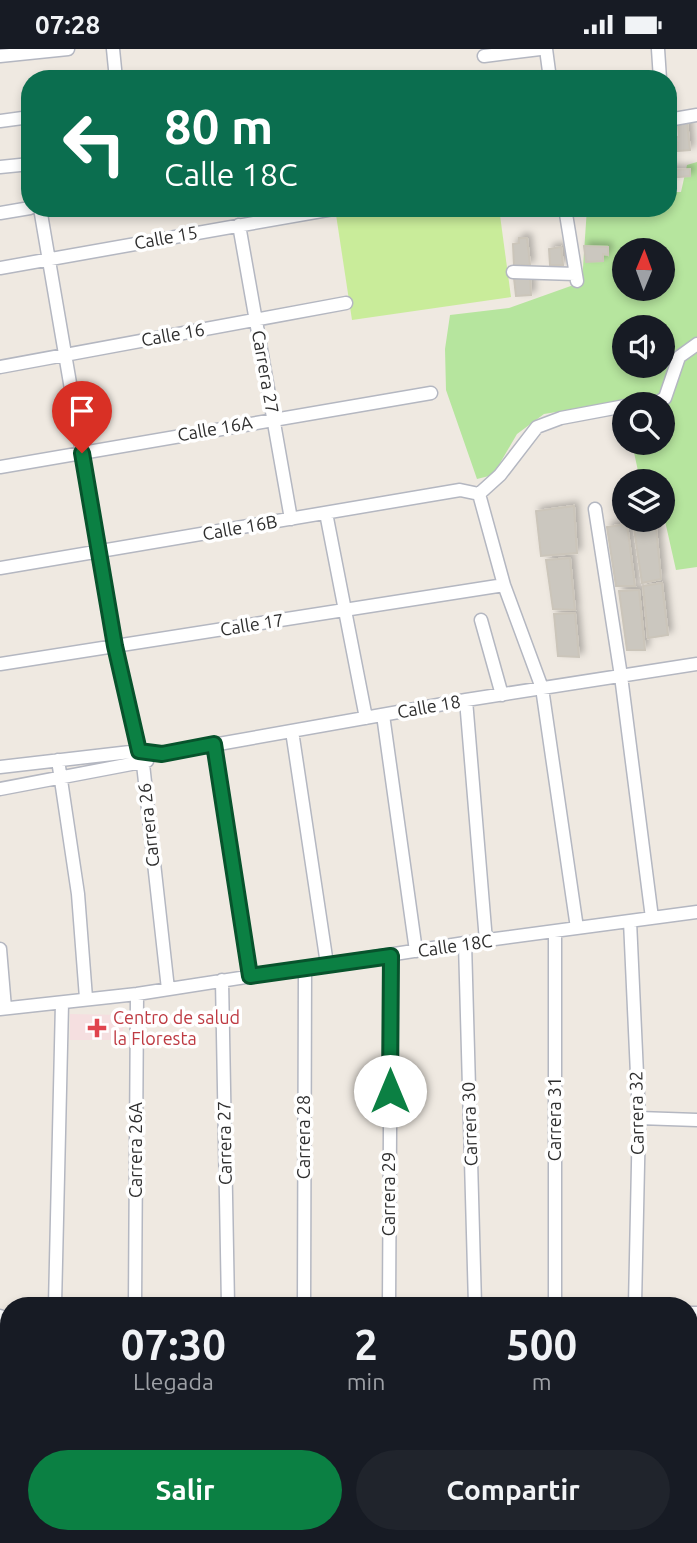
<!DOCTYPE html>
<html lang="es">
<head>
<meta charset="utf-8">
<style>
	body { margin:0; font-family:Ubuntu,sans-serif; background:#20242c; color:#f1f3f6; height:100vh; display:flex; flex-direction:column; font-size:26px; white-space:nowrap }
	* { box-sizing:border-box; margin:0 }
	p { font-size:23px; color:#9ea1a6 }
	.icon { flex:none; width:38px; height:38px; fill:none; stroke:currentColor; stroke-width:2; stroke-linecap:round; stroke-linejoin:round }
	.map { position:relative; flex:1; overflow:hidden }
	.details { position:absolute; left:0px; top:1248px; width:698px; height:247px; display:flex; flex-direction:column; background:#171b24; border-radius:28px 28px 0 0; box-shadow:0 4px 10px #0003 }
	.details>* { flex:none }
	.guide { position:absolute; left:21px; top:21px; width:656px; height:147px; border-radius:28px; box-shadow:0 4px 10px #0003; background:#0b6e4f; color:#fff; overflow:hidden }
	.needle { width:46px; rotate:1deg }
	.tools { position:absolute; left:612px; top:189px; display:grid; gap:14px }
	.tools a { display:grid; place-items:center; width:63px; height:63px; border-radius:50%; background:#171b24; box-shadow:0 4px 10px #0003; font-size:35px }
	.pin { position:absolute; display:grid; place-items:center; width:60px; height:60px; color:#fff; margin:-72px -30px; border-radius:50% 50% 50% 0; rotate:-45deg; box-shadow:0 0 7px #0007 }
	.pin .icon { rotate:45deg }
	.me { position:absolute; width:77px; margin:-38px; rotate:0deg; stroke-linejoin:round; filter:drop-shadow(0 0 5px #0008) }
	.turn { display:flex; align-items:center; gap:24px; height:147px; padding:0 28px; font-size:32px }
	.turn .icon { width:91px; height:91px; stroke-width:2.5 }
	.turn b { display:block; font-size:49px; line-height:60px }
	.eta { display:flex; justify-content:space-evenly; align-items:center; height:119px; text-align:center }
	.eta b { font-size:42px; font-weight:700; line-height:49px }
	.action { display:flex; gap:14px; margin-top:auto; padding:14px 28px }
	.action a { flex:1; height:80px; border-radius:42px; background:#0b8043; color:#fff; font-size:28px; font-weight:700; line-height:80px; text-align:center }
	.action a+a { background:#20242c; color:#f1f3f6 }
	.status { display:flex; justify-content:space-between; align-items:center; height:49px; padding:0 35px; background:#171b24; direction:ltr }
	.status svg { height:19px; fill:currentColor }
	.map>svg:first-child { display:block }
</style>
</head>
<body>
<div class="status"><b>07:28</b><svg viewBox="0 0 49 12"><path d="M0 12V9h3v3zM5 12V6h3v6zM10 12V3h3v9zM15 12V0h3v12zM26 1h20v11H26zM47 4h2v5h-2z"/></svg></div>
<div class="map">
<svg width="697" height="1494" viewBox="0 0 697 1494">
	<defs>
		<filter id="shadow"><feDropShadow dx="4" dy="-4" stdDeviation="3.5" flood-color="#0004"/></filter>
	</defs>
	<rect width="100%" height="100%" fill="#efe9e1"/>
	<path fill="#e3e1e8" d="M624 1486 690 1484 697 1486V1494H623Z"/>
	<path fill="#f5dfe0" d="M70 965 123 966V991H70Z"/>
	<path fill="#b6e59e" fill-rule="evenodd" d="M697 113V518L676 521 663 463V432H644L638 422 632 394H663V355H625L624 352 544 365 517 385 493 426 477 430 446 341 445 300 450 266 509 259 582 233 587 159H668L669 143H681L687 116ZM625 201H663V240H625ZM625 278H663V317H625Z"/>
	<path fill="#c9ec9a" d="M335 159H499L511 248 352 271Z"/>
	<path fill="#cbc7bf" stroke="#cbc5ba" stroke-width="2" filter="url(#shadow)" d="M687 73 690 101 678 102V94L675 93 676 88H679L678 74Z
		M690 120V127L668 129V121Z
		M519 189H527L530 216 514 217 513 195 519 194Z
		M584 197 608 198V206L603 205V212L586 213Z
		M561 198 563 216H550L549 200Z
		M530 227 531 246 516 247 514 229Z
		M574 457 577 504 541 507 536 462Z
		M627 475 635 537H616L607 478Z
		M656 478 661 530 642 534 634 480Z
		M570 509 575 561 553 560 546 511Z
		M662 534 668 586 648 589 643 537Z
		M639 541 645 601H627L619 542Z
		M575 564 579 608 558 607 554 565Z"/>
	<g fill="none" stroke-linecap="round" stroke-linejoin="round">
		<g stroke="#b4b7c1" stroke-width="15">
			<path id="minor" d="M113 0 116 30
				M546 0 550 30
				M658 0 660 30
				M0 7 68 0
				M484 7 540 0
				M668 71 697 66
				M0 72 30 68
				M0 118 30 115
				M40 159 115 597 143 715 168 940
				M565 159 577 232
				M0 164 30 159
				M239 176 291 470
				M0 219 333 160
				M513 223 575 225
				M0 318 346 254
				M637 355H655L665 349 679 308 697 295
				M0 418 431 344
				M479 445 504 536 542 639 577 879
				M479 445 500 426 537 378 561 369 625 357
				M595 460 621 627 652 869
				M326 464 366 669
				M0 519 460 441 479 445
				M481 571 502 646
				M0 615 504 536
				M466 651 486 892
				M383 666 416 902
				M292 682 327 915
				M214 696 250 927
				M58 711 78 845 86 949
				M0 718 139 702 162 705 466 651 697 615
				M0 740 147 712
				M630 872 639 1069 635 1256
				M555 883V1256
				M465 894 475 1256
				M0 900 5 959
				M222 931 228 1256
				M0 960 137 945 465 894 697 863
				M639 1069 697 1071
				M55 1256 62 954
				M135 1256 137 945
				M304 1256 305 919
				M389 1256 391 907
				M690 1264H697
				M0 1267 9 1271
				M0 1368 9 1395
				M690 1481V1458
				M159 1486 160 1494
				M280 1486V1494
				M481 1486V1494
				M572 1494V1486
				M668 1494 669 1486"/>
		</g>
		<g stroke="#c9c9c9" stroke-width="18">
			<path id="major" d="M0 1365 9 1359
				M690 1458 697 1459"/>
		</g>
		<use href="#minor" stroke="#fff" stroke-width="12"/>
		<use href="#major" stroke="#f2d163" stroke-width="16"/>
	</g>
	<g fill="none" stroke-linecap="round" stroke-linejoin="round">
		<g stroke="#07532c" stroke-width="18">
			<path id="route" d="M82 404 115 597 139 702 162 705 214 695 250 927 391 907 390 1042"/>
		</g>
		<use href="#route" stroke="#0b8043" stroke-width="12"/>
	</g>
	<path fill="#e0444e" stroke="#fff" stroke-width="2.5" d="M93.5 968.5h7v7h7v7h-7v7h-7v-7h-7v-7h7z"/>
	<g text-anchor="middle" stroke-width="7" stroke-linejoin="round" paint-order="stroke">
		<g font-size="18" fill="#2e2e2e" stroke="#fff">
			<text transform="translate(166 189) rotate(-10)" y="6">Calle 15</text>
			<text transform="translate(173 286) rotate(-10)" y="6">Calle 16</text>
			<text transform="translate(265 323) rotate(80)" y="6">Carrera 27</text>
			<text transform="translate(215 380) rotate(-10)" y="6">Calle 16A</text>
			<text transform="translate(240 479) rotate(-10)" y="6">Calle 16B</text>
			<text transform="translate(252 576) rotate(-9)" y="6">Calle 17</text>
			<text transform="translate(429 658) rotate(-10)" y="6">Calle 18</text>
			<text transform="translate(149 776) rotate(-96)" y="6">Carrera 26</text>
			<text transform="translate(455 897) rotate(-8)" y="6">Calle 18C</text>
			<text transform="translate(637 1064) rotate(-91)" y="6">Carrera 32</text>
			<text transform="translate(555 1070) rotate(-90)" y="6">Carrera 31</text>
			<text transform="translate(470 1075) rotate(-92)" y="6">Carrera 30</text>
			<text transform="translate(304 1088) rotate(-90)" y="6">Carrera 28</text>
			<text transform="translate(225 1094) rotate(-91)" y="6">Carrera 27</text>
			<text transform="translate(136 1101) rotate(-90)" y="6">Carrera 26A</text>
			<text transform="translate(389 1145) rotate(-90)" y="6">Carrera 29</text>
		</g>
		<g font-size="18" fill="#be3a42" stroke="#fff" text-anchor="start">
			<text x="113" y="975">Centro de salud<tspan x="113" dy="21">la Floresta</tspan></text>
		</g>
	</g>
</svg>
<div class="tools">
<a><svg class="needle" viewBox="-14 -14 28 28"><path d="M0-13l5 13h-10z" fill="#e53935"/><path d="M0 13l5-13h-10z" fill="#9ea1a6"/></svg></a>
<a><svg class="icon" aria-label="sound" viewBox="0 0 24 24"><path d="M4 9h4l5-4v14l-5-4H4zM17 9q2 3 0 6"/></svg></a>
<a><svg class="icon" aria-label="search" viewBox="0 0 24 24"><circle cx="10" cy="10" r="6"/><path d="M15 15l6 6"/></svg></a>
<a><svg class="icon" aria-label="layers" viewBox="0 0 24 24"><path d="M12 4l9 5-9 5-9-5zM3 14l9 5 9-5"/></svg></a>
</div>
<div class="pin" style="left:82px;top:404px;background:#d93025"><svg class="icon" aria-label="arrive" viewBox="0 0 24 24"><path d="M6 21V4h12l-3 4 3 4H6"/></svg></div>
<svg class="me" style="left:390px;top:1042px" viewBox="-20 -20 40 40"><circle r="19" fill="#fff"/><path d="M0-13L10 11 0 6-10 11z" fill="#0b8043"/></svg>
<div class="guide">
<div class="turn"><svg class="icon" aria-label="left" viewBox="0 0 24 24"><path d="M17 20v-9H6M10 6l-5 5 5 5"/></svg><div><b>80 m</b>Calle 18C</div></div>
</div>
<section class="details">
<div class="eta">
<div><b>07:30</b><p>Llegada</p></div>
<div><b>2</b><p>min</p></div>
<div><b>500</b><p>m</p></div>
</div>
<div class="action"><a>Salir</a><a>Compartir</a></div>
</section>
</div>
</body>
</html>
